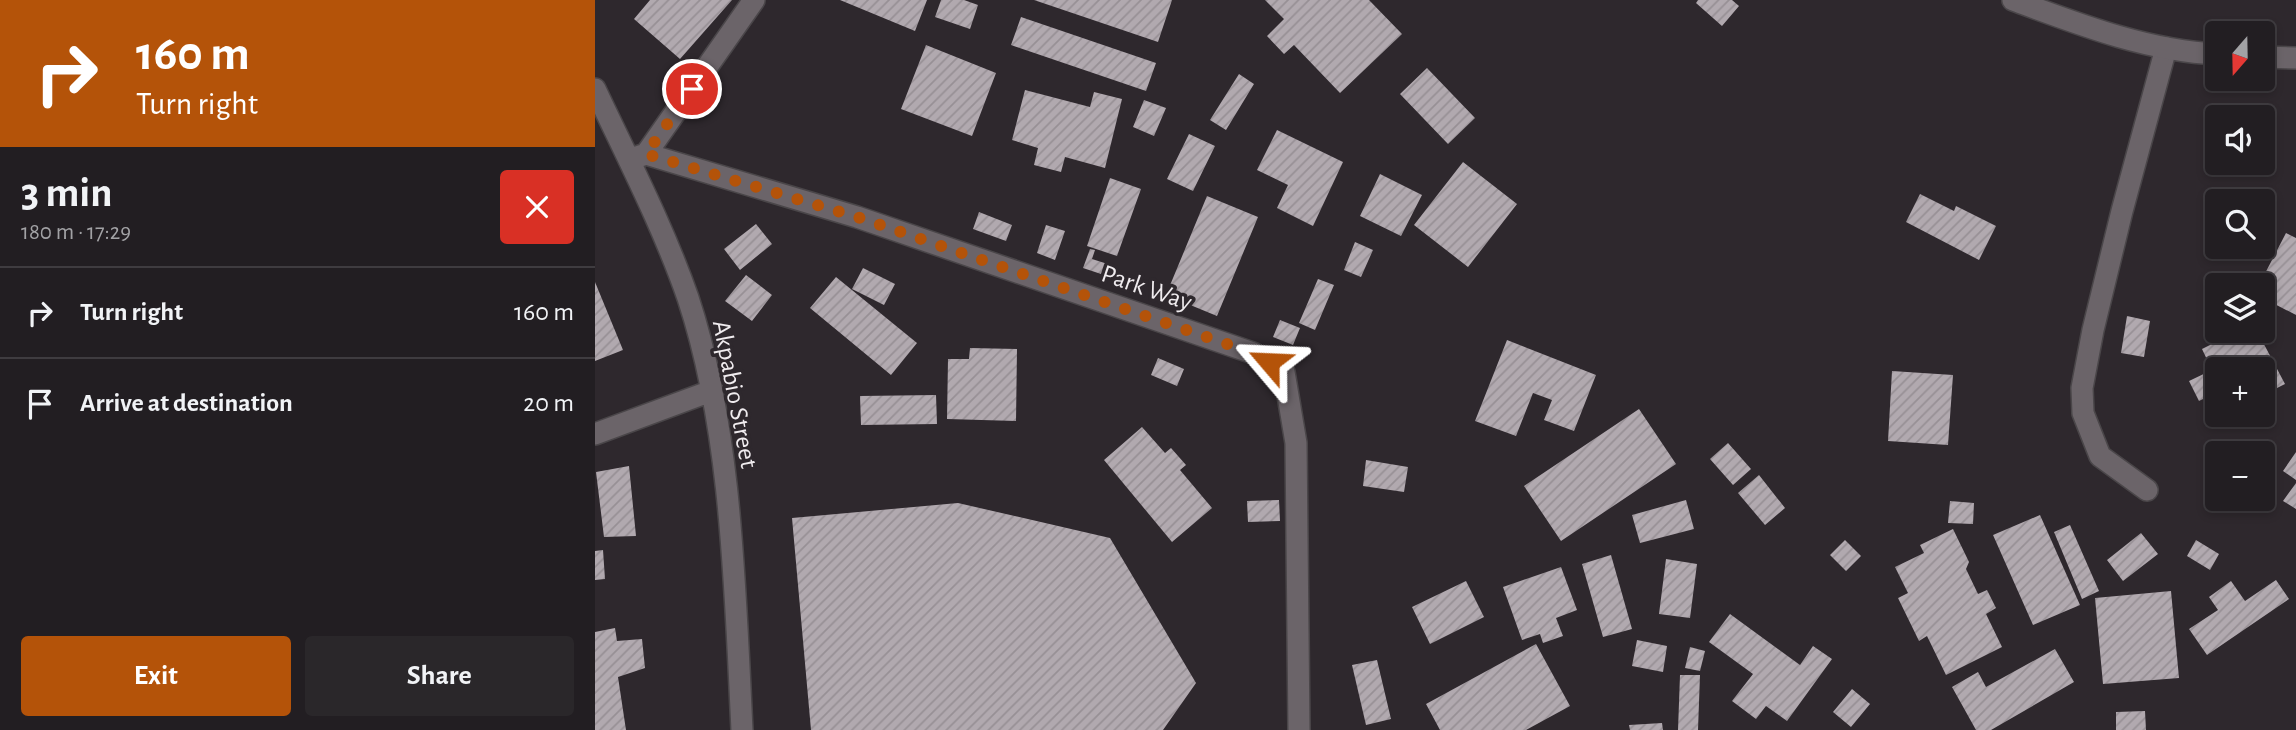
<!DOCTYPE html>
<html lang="en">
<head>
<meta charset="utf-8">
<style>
	body { margin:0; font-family:"Alegreya Sans",sans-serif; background:#2a272a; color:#f1f3f6; height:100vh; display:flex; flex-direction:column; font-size:26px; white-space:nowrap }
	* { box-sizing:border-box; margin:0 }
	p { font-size:23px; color:#a2a2a5 }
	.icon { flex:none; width:38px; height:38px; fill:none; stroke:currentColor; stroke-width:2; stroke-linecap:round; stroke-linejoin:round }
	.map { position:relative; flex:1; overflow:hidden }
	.details { display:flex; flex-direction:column; background:#221e22; width:595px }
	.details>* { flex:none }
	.guide { background:#b45309; color:#fff; overflow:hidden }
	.needle { width:46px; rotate:200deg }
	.tools { position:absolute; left:1610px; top:21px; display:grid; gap:14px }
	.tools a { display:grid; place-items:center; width:70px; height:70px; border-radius:7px; background:#221e22; box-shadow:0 4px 10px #0003,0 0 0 2px #3f3c40; font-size:35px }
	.pin { position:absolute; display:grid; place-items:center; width:60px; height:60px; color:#fff; margin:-30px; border:4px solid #fff; border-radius:50%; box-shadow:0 2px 7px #0007 }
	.me { position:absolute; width:77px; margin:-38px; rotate:296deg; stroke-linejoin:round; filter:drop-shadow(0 0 5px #0008) }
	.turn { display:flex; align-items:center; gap:24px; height:147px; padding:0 21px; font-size:32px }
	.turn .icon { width:91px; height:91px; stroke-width:2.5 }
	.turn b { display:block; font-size:49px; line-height:60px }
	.round { display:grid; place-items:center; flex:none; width:74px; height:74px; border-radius:7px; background:#2a272a }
	.head { display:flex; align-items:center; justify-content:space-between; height:119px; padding:0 21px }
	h1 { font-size:42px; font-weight:700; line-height:52px }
	.button { display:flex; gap:14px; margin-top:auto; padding:14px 21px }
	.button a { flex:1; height:80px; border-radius:7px; background:#b45309; color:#fff; font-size:28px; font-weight:700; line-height:80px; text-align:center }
	.button a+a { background:#2a272a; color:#f1f3f6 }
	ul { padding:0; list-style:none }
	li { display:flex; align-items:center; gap:21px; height:91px; padding:0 21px; border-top:2px solid #3f3c40 }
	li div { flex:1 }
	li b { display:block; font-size:26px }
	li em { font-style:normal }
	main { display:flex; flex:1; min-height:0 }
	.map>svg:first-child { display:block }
</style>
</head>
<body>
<main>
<section class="details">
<div class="guide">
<div class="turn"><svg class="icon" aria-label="right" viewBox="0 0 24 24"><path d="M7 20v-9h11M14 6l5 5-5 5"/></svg><div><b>160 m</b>Turn right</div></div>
</div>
<div class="head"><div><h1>3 min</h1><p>180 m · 17:29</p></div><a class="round" style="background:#d93025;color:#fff"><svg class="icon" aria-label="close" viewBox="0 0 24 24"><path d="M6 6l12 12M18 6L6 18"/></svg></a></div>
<ul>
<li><svg class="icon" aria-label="right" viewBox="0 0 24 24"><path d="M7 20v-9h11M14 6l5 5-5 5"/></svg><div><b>Turn right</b></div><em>160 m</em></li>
<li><svg class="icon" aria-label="arrive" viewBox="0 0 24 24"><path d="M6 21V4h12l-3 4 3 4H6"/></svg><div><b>Arrive at destination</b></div><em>20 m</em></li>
</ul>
<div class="button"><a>Exit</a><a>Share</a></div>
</section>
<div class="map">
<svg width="1701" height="730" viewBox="0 0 1701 730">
	<defs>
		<pattern id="building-hatch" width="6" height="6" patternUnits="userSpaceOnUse" patternTransform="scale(1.75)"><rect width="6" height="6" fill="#b1a9af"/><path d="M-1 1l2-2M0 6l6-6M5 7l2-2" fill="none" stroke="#979095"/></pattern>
	</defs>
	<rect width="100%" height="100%" fill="#2e282d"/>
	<path fill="url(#building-hatch)" d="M55 0H137L85 59 39 19Z
		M245 0H332L320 31Z
		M346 0H369L383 5 375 29 340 17Z
		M439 0H577L563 42Z
		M670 0H774L807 34 745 93 699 45 689 54 672 36 689 19Z
		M1103 0H1137L1144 6 1127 26 1101 3Z
		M426 17 561 63 551 91 416 45Z
		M331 45 401 73 377 136 306 109Z
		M832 68 880 118 853 144 805 94Z
		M644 74 659 84 631 130 615 120Z
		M430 90 495 107 499 92 527 99 510 168 470 157 466 172 439 165 443 148 417 140Z
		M549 100 571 108 559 136 538 127Z
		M682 130 748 162 718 226 682 208 693 185 662 170Z
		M594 134 620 146 598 191 572 179Z
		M868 162 922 204 873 267 819 225Z
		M785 174 827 195 806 236 765 216Z
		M515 178 546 189 522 256 492 246Z
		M1325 194 1359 211 1361 206 1401 226 1384 260 1311 222Z
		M612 196 663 217 622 316 571 295Z
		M384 212 417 225 411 241 378 229Z
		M161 224 177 244 145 270 129 249Z
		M451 225 470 231 460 260 442 253Z
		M1691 233 1701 238V315L1668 298V285H1664Z
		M760 242 778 250 766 277 749 270Z
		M495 249 500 250 497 259 519 266 515 277 488 268Z
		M268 268 300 284 289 305 257 289Z
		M151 275 177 295 157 321 130 301Z
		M241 277 322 343 296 375 215 308Z
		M723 279 739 285 720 330 704 323Z
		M0 282 28 350 0 361Z
		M1532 316 1555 321 1549 357 1526 353Z
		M685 320 705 328 698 345 678 337Z
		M1643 331H1662L1690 384 1668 395V369H1622V392L1604 401 1594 381 1617 370 1607 349Z
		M912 340 1001 375 979 431 949 420 957 400 938 393 921 436 880 421Z
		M375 348 422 349 421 421 352 419 353 359H374Z
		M563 358 589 369 582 386 556 375Z
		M1297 371 1358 375 1353 445 1293 441Z
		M341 395 342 424 266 425 265 396Z
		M1044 409 1081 464 966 541 929 486Z
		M547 427 570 453 576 448 591 465 585 470 617 508 577 542 509 460Z
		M1133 443 1156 469 1138 485 1115 459Z
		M1701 452V480L1688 471Z
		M771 460 813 467 809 492 768 486Z
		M34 466 41 536 9 537 1 472Z
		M1164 475 1190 508 1170 525 1143 493Z
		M1701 483V509L1688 501Z
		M684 500 685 521 653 522 652 501Z
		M1091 500 1099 529 1045 543 1037 515Z
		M1355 501 1379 503 1378 524 1353 523Z
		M363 503 515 538 601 683 568 730H216L197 518Z
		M1445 515 1485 605 1438 625 1398 535Z
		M1475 525 1504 591 1487 599 1459 532Z
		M1358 529 1374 562 1371 569 1383 594 1392 590 1401 608 1391 614 1407 647 1351 675 1332 636 1324 641 1303 598 1313 593 1300 567 1329 553 1325 545Z
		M1546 533 1563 554 1528 581 1512 560Z
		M1250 540 1266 556 1251 571 1235 555Z
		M1601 540 1624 554 1615 570 1592 556Z
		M8 550 10 579 0 580V551Z
		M1016 555 1037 629 1008 637 987 564Z
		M1071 559 1102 564 1095 618 1064 614Z
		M966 567 982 610 961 618 968 636 948 643 945 634 927 640 908 587Z
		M1681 580 1694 599 1612 655 1594 629 1623 610 1614 597 1636 581 1650 601Z
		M871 581 889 617 835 644 817 607Z
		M1576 591 1584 678 1508 684 1500 598Z
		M1135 614 1205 665 1218 646 1237 659 1192 721 1171 706 1161 719 1137 701 1158 674 1114 642Z
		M20 628 22 641 47 639 50 668 23 677 31 730H0V632Z
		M1042 640 1072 646 1068 672 1037 666Z
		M941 644 975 706 931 730H845L831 704Z
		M1095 647 1110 651 1105 671 1090 668Z
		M1460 649 1479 682 1396 730H1381L1357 687 1383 672 1391 687Z
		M782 660 796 719 771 725 757 665Z
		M1085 675H1105L1103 730H1083Z
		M1257 689 1275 704 1256 727 1238 712Z
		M1550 711 1551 730H1521V712Z
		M1067 723 1068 730H1035L1034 725Z"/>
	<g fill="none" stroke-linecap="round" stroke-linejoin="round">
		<g stroke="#4a4649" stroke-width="24">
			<path id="street" d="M0 89C32 157 68 226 93 298 137 431 140 590 147 730
				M51 154 262 217 658 353 689 372 701 443 704 730
				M39 158 51 154 159 0
				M0 434 116 391
				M1552 490 1505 456 1488 413 1487 388 1498 330 1527 211 1571 48"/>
		</g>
		<g stroke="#4a4649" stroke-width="24">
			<path id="secondary" d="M1418 0C1483 24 1552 51 1622 54
				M1668 57 1701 58"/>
		</g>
		<use href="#street" stroke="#6b6469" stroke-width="21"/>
		<use href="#secondary" stroke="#6b6469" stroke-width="21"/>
	</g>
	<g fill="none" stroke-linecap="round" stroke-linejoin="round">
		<path stroke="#b45309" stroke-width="12" stroke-dasharray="0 21.6" d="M97 89 51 154 262 217 658 353 674 362"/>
	</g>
	<g text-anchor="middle" stroke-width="7" stroke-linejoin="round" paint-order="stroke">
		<g font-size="26" fill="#f0ecef" stroke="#2e282d">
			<text transform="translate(552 287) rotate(19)" y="9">Park Way</text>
			<text transform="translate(141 394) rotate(79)" y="9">Akpabio Street</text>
		</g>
	</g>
</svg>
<div class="tools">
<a><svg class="needle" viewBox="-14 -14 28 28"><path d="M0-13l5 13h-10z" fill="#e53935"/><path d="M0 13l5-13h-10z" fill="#a2a2a5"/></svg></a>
<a><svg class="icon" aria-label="sound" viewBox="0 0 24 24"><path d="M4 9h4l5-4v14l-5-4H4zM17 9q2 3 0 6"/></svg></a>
<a><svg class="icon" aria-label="search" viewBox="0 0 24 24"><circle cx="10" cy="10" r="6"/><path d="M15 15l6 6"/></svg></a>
<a><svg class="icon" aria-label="layers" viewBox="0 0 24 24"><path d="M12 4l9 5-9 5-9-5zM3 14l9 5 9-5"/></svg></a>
<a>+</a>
<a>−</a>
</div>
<div class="pin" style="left:97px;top:89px;background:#d93025"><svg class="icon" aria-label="arrive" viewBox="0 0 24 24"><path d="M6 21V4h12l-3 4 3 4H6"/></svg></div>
<svg class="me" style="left:674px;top:362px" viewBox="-20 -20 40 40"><path d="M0-17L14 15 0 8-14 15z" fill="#b45309" stroke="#fff" stroke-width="4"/></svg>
</div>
</main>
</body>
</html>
